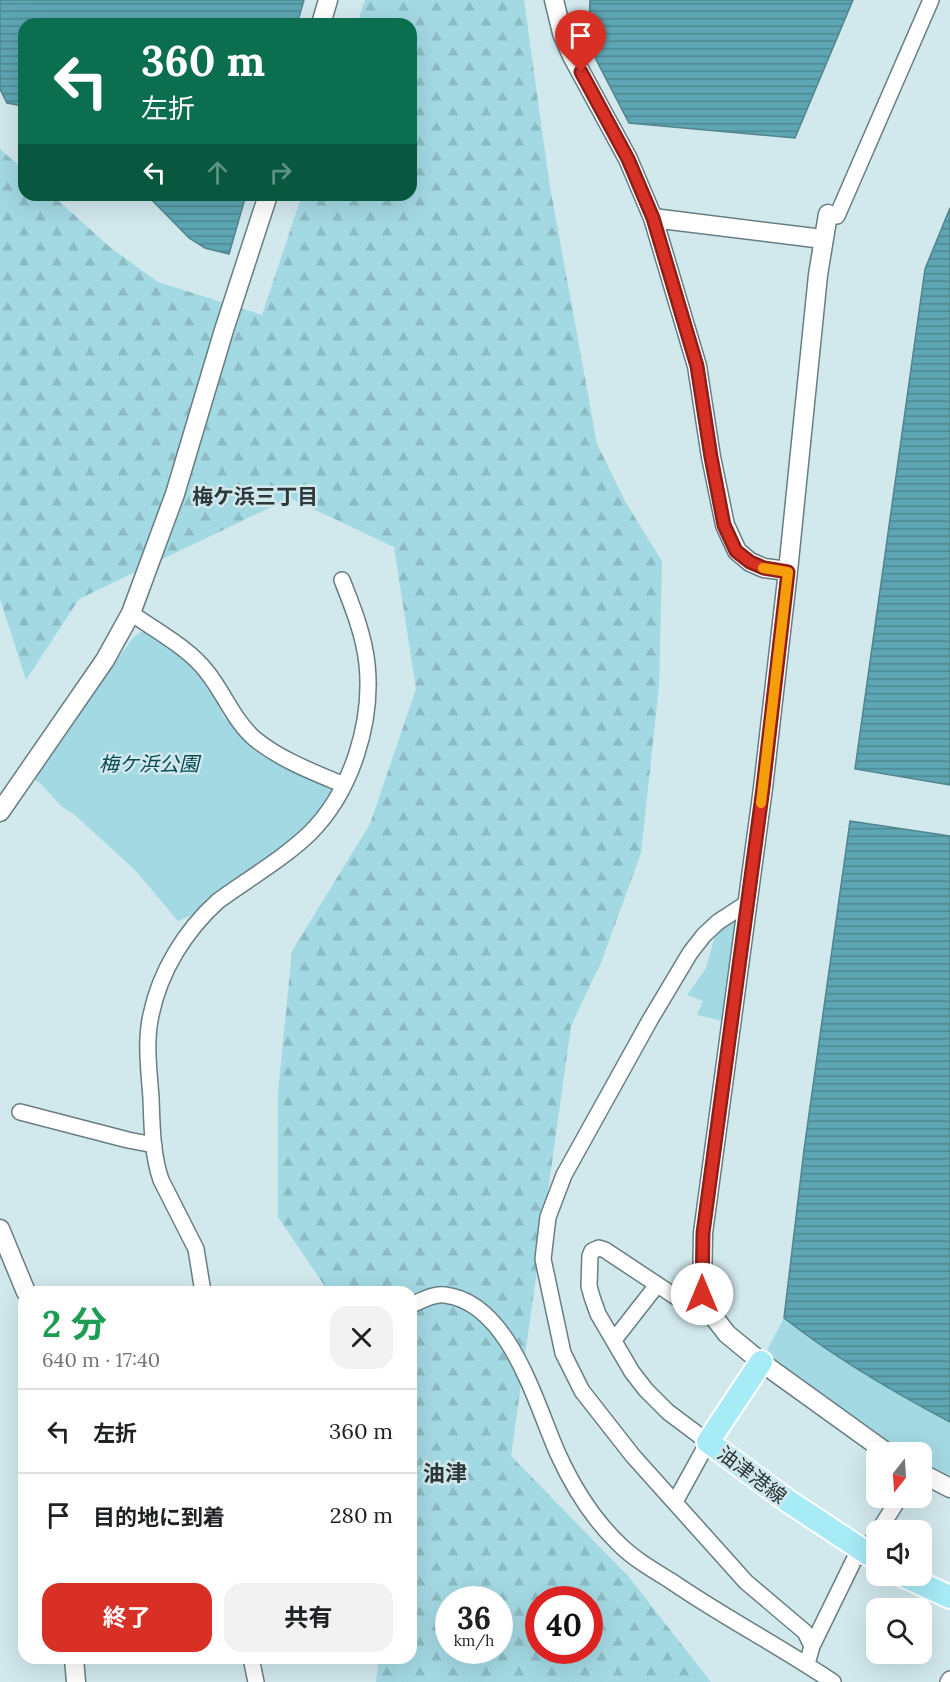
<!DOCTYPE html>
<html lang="ja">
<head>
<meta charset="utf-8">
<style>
	body { margin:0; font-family:Lora,"Noto Sans JP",serif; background:#f2f2f2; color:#202124; height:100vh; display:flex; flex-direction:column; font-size:22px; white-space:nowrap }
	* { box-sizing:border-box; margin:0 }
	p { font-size:20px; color:#757577 }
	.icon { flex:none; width:33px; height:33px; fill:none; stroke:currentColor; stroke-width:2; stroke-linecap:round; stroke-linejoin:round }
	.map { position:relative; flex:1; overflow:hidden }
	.details { position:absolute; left:18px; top:1286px; width:399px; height:378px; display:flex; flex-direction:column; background:#fff; border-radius:18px; box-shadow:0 6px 24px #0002 }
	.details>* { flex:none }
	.top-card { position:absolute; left:18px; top:18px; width:399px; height:183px; border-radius:18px; box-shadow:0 6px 24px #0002; background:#0b6e4f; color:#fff; overflow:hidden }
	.needle { width:39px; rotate:197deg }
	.fabs { position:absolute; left:866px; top:1442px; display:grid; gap:12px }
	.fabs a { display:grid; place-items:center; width:66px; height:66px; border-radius:12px; background:#fff; box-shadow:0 6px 24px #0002; font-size:30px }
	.speed { position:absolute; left:435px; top:1586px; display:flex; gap:12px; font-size:30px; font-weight:700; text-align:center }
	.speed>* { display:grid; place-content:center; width:78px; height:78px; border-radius:50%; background:#fff; box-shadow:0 6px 24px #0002; line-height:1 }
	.speed small { font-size:15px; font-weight:400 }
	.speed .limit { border:9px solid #d22; background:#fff; color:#111 }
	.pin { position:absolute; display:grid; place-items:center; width:51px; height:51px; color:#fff; margin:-62px -26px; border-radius:50% 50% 50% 0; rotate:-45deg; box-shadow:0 0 6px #0007 }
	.pin .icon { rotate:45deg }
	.me { position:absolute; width:66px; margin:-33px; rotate:0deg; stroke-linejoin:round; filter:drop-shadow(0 0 4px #0008) }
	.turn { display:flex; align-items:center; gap:21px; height:126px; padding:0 24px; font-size:27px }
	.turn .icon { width:78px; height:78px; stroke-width:2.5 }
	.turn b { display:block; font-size:42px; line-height:51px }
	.lanes { display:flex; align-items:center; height:57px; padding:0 24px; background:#0003; justify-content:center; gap:30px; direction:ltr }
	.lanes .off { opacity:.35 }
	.round { display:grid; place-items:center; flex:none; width:63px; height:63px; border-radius:18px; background:#f2f2f2 }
	.summary { display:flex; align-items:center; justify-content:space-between; height:102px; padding:0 24px }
	h1 { font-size:36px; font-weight:700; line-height:45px; color:#1e9e55 }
	.cta { display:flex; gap:12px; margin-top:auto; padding:12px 24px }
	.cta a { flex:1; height:69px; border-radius:18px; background:#d93025; color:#fff; font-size:24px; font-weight:700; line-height:69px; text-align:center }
	.cta a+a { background:#f2f2f2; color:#202124 }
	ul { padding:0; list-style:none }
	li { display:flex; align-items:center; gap:18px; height:84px; padding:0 24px; border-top:2px solid #e0e0e0 }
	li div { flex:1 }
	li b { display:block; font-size:22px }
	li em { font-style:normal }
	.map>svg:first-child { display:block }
</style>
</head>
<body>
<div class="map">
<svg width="950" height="1682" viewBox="0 0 950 1682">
	<defs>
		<pattern id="forest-firs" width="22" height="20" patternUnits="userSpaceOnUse" patternTransform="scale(1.5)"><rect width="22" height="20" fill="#a3d9e3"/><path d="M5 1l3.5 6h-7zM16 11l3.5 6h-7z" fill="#8dbbc4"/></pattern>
		<pattern id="water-rules" width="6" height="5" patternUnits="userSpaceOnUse" patternTransform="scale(1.5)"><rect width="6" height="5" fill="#5ea6b3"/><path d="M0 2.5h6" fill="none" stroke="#4e8893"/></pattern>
	</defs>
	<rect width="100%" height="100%" fill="#d1e8ed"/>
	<path fill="url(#forest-firs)" fill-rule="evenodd" d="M365 0H524L549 181 597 444 626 503 662 561 659 686 641 853 602 960 571 1026 511 1456 628 1576 711 1682H376L378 1664 374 1658H411V1292L328 1291 278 1217V1092L292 951 370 824 416 689 394 547 290 498 79 599 26 680 0 599V149L24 170V195H52L111 248 158 282 262 315 302 195H411V24H357ZM448 1599H500V1650H448ZM538 1599H590V1650H538Z"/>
	<path fill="#a3d9e3" d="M152 628 188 659 216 701 223 716 261 755 332 788V798L315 826 202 910 178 921 136 871 76 816 61 806 41 784 30 777 133 638 141 632Z
		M744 909 727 1022 697 1015 703 1001 687 995 706 968 718 925Z
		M784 1318C835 1359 893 1391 950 1422V1488L921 1472V1452H886L761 1362Z"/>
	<path fill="url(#water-rules)" stroke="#50858e" stroke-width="1.5" d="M0 0H304L297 24H24V106L7 103 0 89Z
		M590 0H853L795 138 629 123 588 44Z
		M147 195H246L229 254 205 248 189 238Z
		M950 208V785L855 769 925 269Z
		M850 821 950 836V1422C893 1392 835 1358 784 1318L804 1150Z"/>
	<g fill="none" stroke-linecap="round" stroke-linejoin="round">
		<g stroke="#687e82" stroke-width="18">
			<path id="minor" d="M828 214 837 216 931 0
				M131 613C156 631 189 648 207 672 224 693 234 721 255 739 281 760 313 772 344 785
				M747 903 718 922 704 935 690 953 650 1020 564 1175 548 1217 543 1259 563 1353 582 1391 633 1456 746 1582 805 1632 812 1646 807 1664
				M20 1112 128 1140 154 1145
				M203 1292 196 1249 161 1180C152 1154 152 1125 151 1098 149 1071 145 1041 151 1015 160 971 185 931 218 901 248 879 283 859 310 833 352 791 373 722 367 664 364 635 353 608 342 580
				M411 1305C421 1301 434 1293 445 1295 510 1303 536 1405 558 1454 573 1487 593 1519 619 1544 634 1559 653 1570 671 1581 723 1617 780 1646 833 1682
				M614 1340 657 1285
				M675 1502 708 1442 668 1412 646 1390 632 1372 598 1314 592 1297 589 1286 590 1256 592 1251 599 1248 605 1250 688 1305 702 1294
				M879 1530 900 1497
				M812 1646 854 1560 865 1553 876 1535
				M251 1658 256 1682
				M948 1682 950 1679"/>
		</g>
		<g stroke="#687e82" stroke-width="21">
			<path id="tertiary" d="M554 0 562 33 572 56 628 159 653 218 697 366 711 457 725 525 737 551 750 562 764 568 788 571 763 788 703 1233 702 1294 713 1316 727 1334 761 1362 886 1452
				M321 24 328 0
				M653 218 823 239
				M788 571 818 275 828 214
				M0 812 105 660 131 613 175 494 224 330 268 195
				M0 1229 26 1292
				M921 1473 950 1488
				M74 1658 76 1682"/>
		</g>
		<g stroke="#fff" stroke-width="26">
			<path id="primary" d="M761 1362 708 1442 788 1501 876 1559
				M902 1575 950 1597"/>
		</g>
		<use href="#minor" stroke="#fff" stroke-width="15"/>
		<use href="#tertiary" stroke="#fff" stroke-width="18"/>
		<use href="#primary" stroke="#a6ebf6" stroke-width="22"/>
	</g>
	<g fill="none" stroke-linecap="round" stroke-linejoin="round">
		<g stroke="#8d1f18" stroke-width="15">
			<path id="route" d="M581 72 628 159 653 218 697 366 711 457 724 525 736 551 750 562 764 568 788 572 763 788 703 1233 702 1294"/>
		</g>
		<use href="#route" stroke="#d93025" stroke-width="10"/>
		<path stroke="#f59e0b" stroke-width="10" d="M761 803 788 572 763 568"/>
	</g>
	<g text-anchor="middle" stroke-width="5" stroke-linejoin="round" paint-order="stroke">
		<g font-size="20" font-style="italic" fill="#064a54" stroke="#d1e8ed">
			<text x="149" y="771">梅ケ浜公園</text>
		</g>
		<g font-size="20" fill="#2e3739" stroke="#d1e8ed">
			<text transform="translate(752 1475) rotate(37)" y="7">油津港線</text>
		</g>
		<g font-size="21" font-weight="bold" fill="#2e3739" stroke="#d1e8ed">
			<text x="255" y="504">梅ケ浜三丁目</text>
		</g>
		<g font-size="22" font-weight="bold" fill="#2e3739" stroke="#d1e8ed">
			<text x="445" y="1481">油津</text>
		</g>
	</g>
</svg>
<div class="fabs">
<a><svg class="needle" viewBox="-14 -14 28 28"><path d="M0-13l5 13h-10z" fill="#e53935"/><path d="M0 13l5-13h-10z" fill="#757577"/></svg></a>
<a><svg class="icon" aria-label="sound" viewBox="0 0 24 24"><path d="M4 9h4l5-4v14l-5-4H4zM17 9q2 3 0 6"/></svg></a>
<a><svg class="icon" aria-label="search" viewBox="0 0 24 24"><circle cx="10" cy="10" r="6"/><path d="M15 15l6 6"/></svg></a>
</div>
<div class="speed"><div>36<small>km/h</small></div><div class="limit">40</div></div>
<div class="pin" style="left:581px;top:72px;background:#d93025"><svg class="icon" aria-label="arrive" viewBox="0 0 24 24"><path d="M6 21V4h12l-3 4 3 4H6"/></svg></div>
<svg class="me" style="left:702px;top:1294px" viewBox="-20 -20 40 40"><circle r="19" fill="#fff"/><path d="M0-13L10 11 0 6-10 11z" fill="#d93025"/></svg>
<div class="top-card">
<div class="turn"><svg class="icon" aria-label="left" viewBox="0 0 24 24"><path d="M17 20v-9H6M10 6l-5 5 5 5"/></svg><div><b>360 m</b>左折</div></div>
<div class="lanes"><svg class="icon" aria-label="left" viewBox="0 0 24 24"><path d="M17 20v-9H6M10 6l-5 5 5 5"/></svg><svg class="icon off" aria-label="ahead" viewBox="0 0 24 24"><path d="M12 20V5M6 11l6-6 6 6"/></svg><svg class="icon off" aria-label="right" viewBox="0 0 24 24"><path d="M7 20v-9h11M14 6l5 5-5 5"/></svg></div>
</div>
<section class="details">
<div class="summary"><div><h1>2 分</h1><p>640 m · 17:40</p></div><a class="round"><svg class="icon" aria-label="close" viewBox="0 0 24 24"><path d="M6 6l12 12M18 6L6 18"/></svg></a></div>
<ul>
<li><svg class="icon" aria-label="left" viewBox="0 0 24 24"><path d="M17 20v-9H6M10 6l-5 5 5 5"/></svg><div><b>左折</b></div><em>360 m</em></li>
<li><svg class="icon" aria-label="arrive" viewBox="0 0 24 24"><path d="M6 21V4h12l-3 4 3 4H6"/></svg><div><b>目的地に到着</b></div><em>280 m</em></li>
</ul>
<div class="cta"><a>終了</a><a>共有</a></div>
</section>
</div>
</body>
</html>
